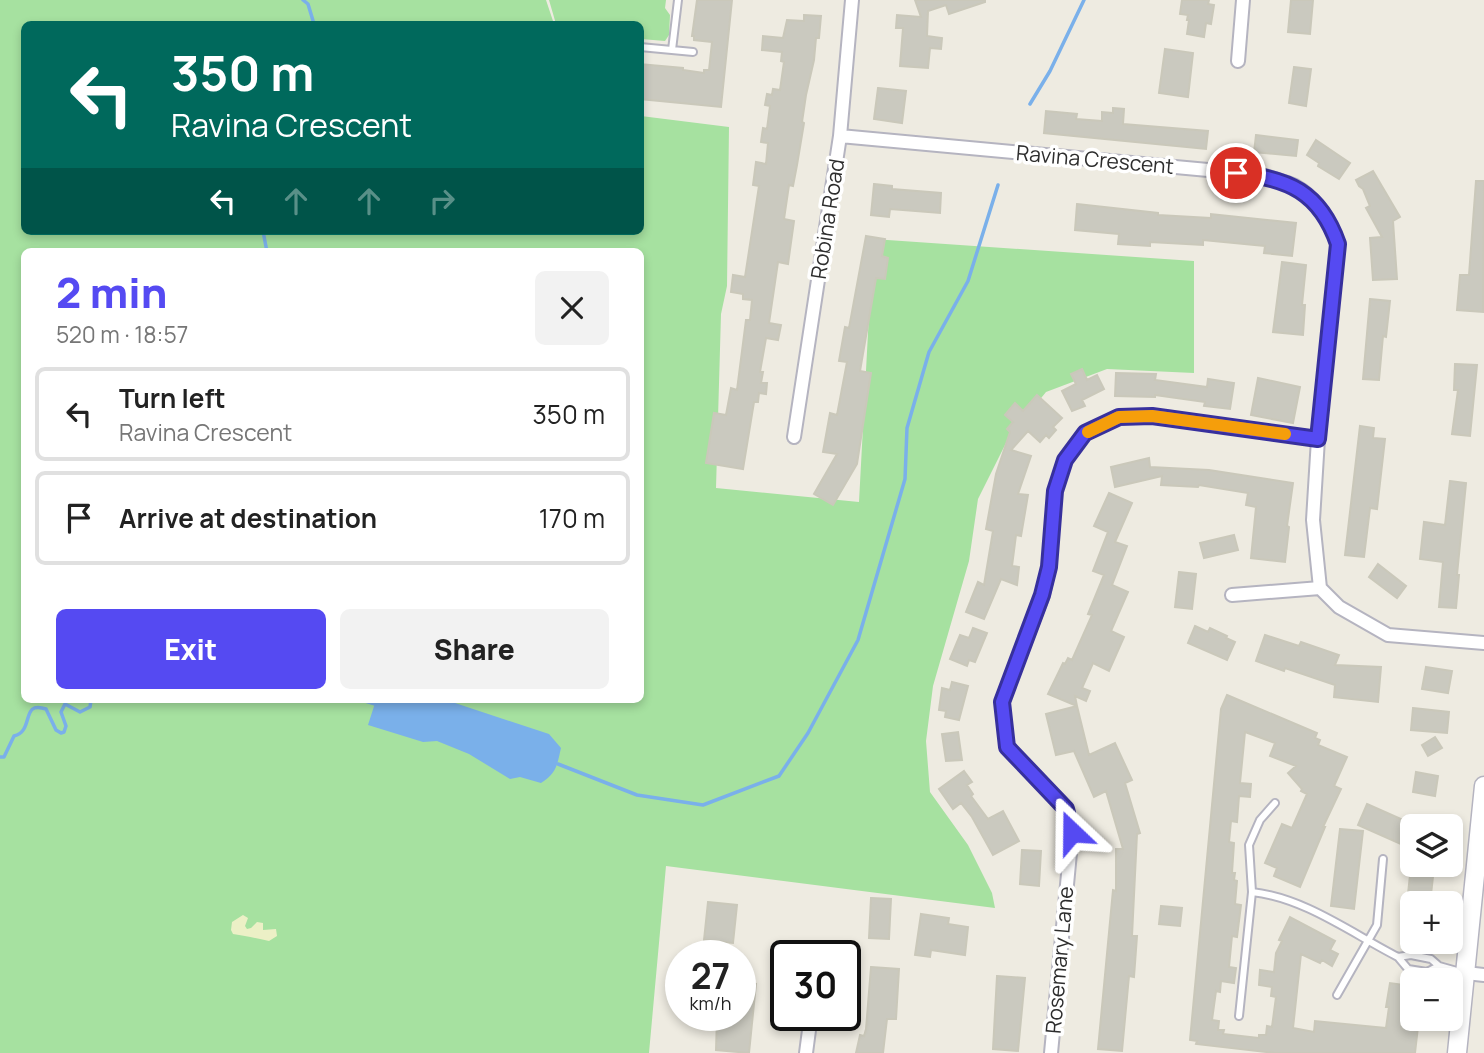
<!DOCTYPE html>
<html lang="en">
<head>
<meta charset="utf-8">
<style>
	body { margin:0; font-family:Manrope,sans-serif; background:#f2f2f2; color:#222; height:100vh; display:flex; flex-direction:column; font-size:26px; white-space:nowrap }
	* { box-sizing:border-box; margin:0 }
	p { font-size:23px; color:#767676 }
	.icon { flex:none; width:38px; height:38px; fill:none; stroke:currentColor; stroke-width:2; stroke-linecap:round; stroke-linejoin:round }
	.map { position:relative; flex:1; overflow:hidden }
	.drawer { position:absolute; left:21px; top:248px; width:623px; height:455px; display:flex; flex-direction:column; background:#fff; border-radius:10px; box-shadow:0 4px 10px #0003 }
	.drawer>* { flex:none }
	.banner { position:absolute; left:21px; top:21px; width:623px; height:214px; border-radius:10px; box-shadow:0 4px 10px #0003; background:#00695c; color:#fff; overflow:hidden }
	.tools { position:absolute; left:1400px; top:814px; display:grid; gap:14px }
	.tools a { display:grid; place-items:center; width:63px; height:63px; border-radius:10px; background:#fff; box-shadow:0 4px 10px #0003; font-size:35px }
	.speed { position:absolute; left:665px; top:940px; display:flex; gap:14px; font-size:35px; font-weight:700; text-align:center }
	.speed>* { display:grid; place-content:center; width:91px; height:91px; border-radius:50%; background:#fff; box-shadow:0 4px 10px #0003; line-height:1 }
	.speed small { font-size:18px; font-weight:400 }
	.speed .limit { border:4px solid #111; border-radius:10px; background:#fff; color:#111 }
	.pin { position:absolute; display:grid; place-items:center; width:60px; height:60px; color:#fff; margin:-30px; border:4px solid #fff; border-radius:50%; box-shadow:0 2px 7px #0007 }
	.me { position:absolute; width:77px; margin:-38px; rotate:337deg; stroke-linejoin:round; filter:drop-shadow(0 0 5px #0008) }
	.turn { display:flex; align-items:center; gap:24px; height:147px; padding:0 35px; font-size:32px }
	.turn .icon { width:91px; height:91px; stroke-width:2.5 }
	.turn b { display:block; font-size:49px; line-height:60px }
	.lanes { display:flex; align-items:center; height:66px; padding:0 35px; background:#0003; justify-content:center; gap:35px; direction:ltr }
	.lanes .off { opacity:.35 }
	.round { display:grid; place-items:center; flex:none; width:74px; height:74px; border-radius:10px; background:#f2f2f2 }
	.overview { display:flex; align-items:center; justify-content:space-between; height:119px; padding:0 35px }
	h1 { font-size:42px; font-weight:800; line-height:52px; color:#554af2 }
	.action { display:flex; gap:14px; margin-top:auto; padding:14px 35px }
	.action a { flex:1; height:80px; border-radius:10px; background:#554af2; color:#fff; font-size:28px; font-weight:800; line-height:80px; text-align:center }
	.action a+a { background:#f2f2f2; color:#222 }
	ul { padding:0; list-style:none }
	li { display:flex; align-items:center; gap:21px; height:94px; margin:0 14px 10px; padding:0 21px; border:4px solid #e0e0e0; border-radius:10px }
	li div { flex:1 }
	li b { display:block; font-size:26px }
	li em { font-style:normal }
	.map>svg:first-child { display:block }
</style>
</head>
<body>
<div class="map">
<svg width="1484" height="1053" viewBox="0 0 1484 1053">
	<rect width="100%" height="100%" fill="#eeebe1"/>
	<path fill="#a6e1a0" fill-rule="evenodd" d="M0 0H546L554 24H24V231H640L641 116 729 127 727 286 721 314 716 488 859 502 873 239 1194 261V373L1107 369 1046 392 1008 439 978 499 969 561 933 686 926 741 930 792 968 845 992 893 995 908 666 866 649 1053H0ZM24 252H640V700H24Z
		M549 0H666L665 8 670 15 669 35 665 41 641 39 640 24H556Z"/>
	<path fill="#ecf0c6" d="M243 915 248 918 245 926 247 929 251 928 257 922 263 923V930L276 929 277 936 269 941C256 938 246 936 233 934L231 930 232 922Z"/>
	<path fill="#7ab0ea" d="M376 700H446L549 734 561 748C557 765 557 773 541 783L520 777 510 779 469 754 437 741 423 742 368 725Z"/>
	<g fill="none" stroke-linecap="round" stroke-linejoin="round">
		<path stroke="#7ab0ea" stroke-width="3.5" d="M303 0 308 4 314 24
			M1030 104 1050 71 1084 0
			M263 231 267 252
			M362 700 375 704
			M0 757H4L14 736C35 731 20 700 46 709L56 730 61 733 64 732 66 726 61 712 65 704 80 712 90 707 91 700
			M558 764 637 795 703 805 779 776 808 733 858 640 905 479 907 428 929 352 968 281 998 185"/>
	</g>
	<path fill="#cac9bf" stroke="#cac8ba" stroke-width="2" d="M697 0H732L721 107 640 99V64L683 68V70L704 73V70H709L712 42 694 40V36H692Z
		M915 0H985V2L949 14 946 5 928 11 927 36 942 38 941 49 930 48 928 68 900 66 903 28H896L897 15 921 17Z
		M1182 0H1209L1208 4 1214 5 1211 24 1206 23 1204 37 1187 34 1189 20H1187L1188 15 1180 14Z
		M1291 0H1313L1310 34 1288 32Z
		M804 15 821 16 819 38H816L814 60 806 95 802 122 804 123 797 165 793 186 789 185 784 219 794 221 788 264 778 262 769 323 781 325 778 340 766 338 760 372H763L761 383H767L766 394 759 393 758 402H754L743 469 706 463 714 413 726 415 731 388 737 390 746 320H750L752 300 743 299V294L731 292 733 275 745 277 759 186 753 185 756 162 766 164 768 143 761 142 763 128 767 129 770 106 765 105 767 94 772 95 773 89 780 90 784 62 781 61 782 52 762 50 763 36 783 38 787 20 804 21Z
		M1165 49 1193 53 1188 97 1159 93Z
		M1294 67 1311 69 1306 106 1289 103Z
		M878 88 906 91 902 123 874 119Z
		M1113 108 1124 109 1123 124 1208 131 1206 149 1044 133 1046 111 1077 114 1076 119 1102 121V112L1113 113Z
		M1256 135 1298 140 1296 156 1254 152Z
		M1316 140 1350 163 1339 179 1318 166 1319 163 1307 155Z
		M1373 171 1400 217 1393 221 1397 279 1373 280 1370 238 1382 237 1366 208 1370 206 1363 189 1359 186 1356 180Z
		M1476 181H1484L1483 312 1457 310 1460 275H1469Z
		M874 184 892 186V189L941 193 940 213 890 209 889 217 871 215Z
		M1077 204 1158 213V215L1211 218V214L1296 223 1292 256 1264 253 1265 246 1203 240V245L1150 242V246L1118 244 1119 234 1075 230Z
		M866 236 885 239 882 256 888 258 885 279 876 278 860 371 871 373 857 464 833 505 814 494 837 454 823 452 830 413 837 415 847 362 839 361 845 327 849 328Z
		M1282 262 1306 265 1302 305H1305L1303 335 1273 332Z
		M1370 299 1390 301 1386 337 1383 336 1379 380 1363 379Z
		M1455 364 1477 365 1470 436 1452 434 1458 390H1454Z
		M1082 369 1087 380 1097 375 1104 389 1082 400 1085 406 1072 411 1062 391 1076 384 1071 374Z
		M1116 373 1156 374 1155 380 1207 387 1208 379 1234 383 1230 409 1204 406 1205 402 1155 395V397L1115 396Z
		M1258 378 1300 387 1293 423 1251 415Z
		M1037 395 1062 418 1053 427 1056 430 1049 438 1046 435 1040 442 1028 431 1011 450 1031 456 1018 494 1028 495 1021 536 1016 535 1012 566 1019 567 1017 585 1001 579 984 619 966 612 978 582 984 585 993 531 986 529 996 474 1010 432 1007 429 1013 422 1005 415 1015 403 1023 411Z
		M1360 426 1374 428 1373 438 1385 439 1377 509 1370 508 1364 557 1345 555Z
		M1149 458 1150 467 1209 470 1293 483 1287 526 1289 527 1285 562 1251 558 1256 507 1246 505 1248 493 1199 485 1198 487 1161 485 1162 476 1115 487 1111 467Z
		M1450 481 1466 483 1457 575H1459L1456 608 1439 607 1443 562 1420 559 1424 522 1445 525Z
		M1109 493 1132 503 1115 542 1127 546 1112 585 1128 592 1111 631 1124 637 1109 671 1093 663 1082 688 1090 691 1086 701 1075 696 1077 706 1048 694 1063 663 1065 664 1068 658 1072 660 1092 615 1088 614 1104 575 1093 571 1108 532 1094 526Z
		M1234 535 1238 550 1204 558 1200 543Z
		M1378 564 1406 586 1397 598 1369 577Z
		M1179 572 1196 574 1192 609 1175 607Z
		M1195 626 1208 632 1210 628 1227 636 1226 638 1235 642 1227 660 1188 643Z
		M973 628 987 633 975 662 969 660 967 666 950 659 960 635 969 638Z
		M1265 635 1299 646 1301 642 1339 655 1335 665 1381 667 1378 702 1334 697 1335 685 1285 668 1284 671 1256 661Z
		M1426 667 1452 671 1448 693 1422 689Z
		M952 682 968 686 959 720 945 717 946 711 939 710 942 688 950 690Z
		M1227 695 1317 733 1315 738 1320 740 1318 745 1347 757 1334 786 1341 789 1323 827H1325L1300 887 1274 876 1277 868 1265 863 1282 824 1292 828 1307 794 1301 791 1302 789 1288 773 1296 766 1270 756 1275 743 1245 732 1240 783 1251 784 1250 797 1239 796 1237 822 1231 821 1229 842 1234 843 1232 873H1235L1234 880 1237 881 1235 904 1241 905 1237 937 1232 936 1229 967 1236 968 1234 983 1221 981 1220 992 1216 991 1212 1020 1219 1021 1218 1030H1224L1223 1034 1259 1038V1035H1266L1267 1026 1272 1027 1276 997 1271 996 1272 987 1259 985 1260 970 1274 972 1276 953 1282 941 1279 940 1290 917 1335 941 1330 950 1338 954 1332 966 1322 960 1320 963 1301 954 1293 1028 1314 1032 1315 1021 1386 1028 1389 1007H1386L1390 983 1412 986V1018H1419L1415 1053H1275L1196 1044 1197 1041 1190 1040 1221 709Z
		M1077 706 1089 755 1115 743 1132 780 1125 783 1140 833 1137 834 1132 936H1137L1134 977 1129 976 1122 1051 1098 1049 1113 890 1116 891V849H1123L1106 791 1094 797 1074 751 1056 755 1046 714Z
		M1413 708 1449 712 1447 733 1411 730Z
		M958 732 962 760 946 761 942 734Z
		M1435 737 1442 748 1428 756 1422 745Z
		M964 771 972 782 967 785 973 794 971 796 988 819 1003 811 1019 841 993 855 972 817 961 803 953 809 939 789Z
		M1416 772 1438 776 1435 796 1413 792Z
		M1367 804 1412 824V849L1358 825Z
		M1340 829 1363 831 1354 909 1331 906Z
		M1022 850 1041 851 1039 886 1020 884Z
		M1411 866 1434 868 1430 903H1407Z
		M871 898 891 899 889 939 869 938Z
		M708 902 737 905 733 943 704 940Z
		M1161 906 1182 908 1180 926 1159 924Z
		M921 914 949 918 948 924 968 927 965 955 931 950 930 957 915 955Z
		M871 967 899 969 896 1019H887L883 1053H856L860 1035 864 1036 866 1029Z
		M997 976 1025 978 1018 1051 993 1049Z
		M740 983 756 984 749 1053 716 1050 717 1017 740 1020Z"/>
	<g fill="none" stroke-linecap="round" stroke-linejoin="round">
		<g stroke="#b5b4c0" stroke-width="10">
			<path id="service" d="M640 47 693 52
				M672 50 678 0
				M1252 892C1305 898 1351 933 1398 957L1408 969 1427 972 1439 966
				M1398 957 1411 955 1431 959 1439 966 1464 973
				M1337 995 1377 925 1383 859
				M1239 1016 1252 892 1249 845 1260 820 1275 803"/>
		</g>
		<g stroke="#b5b4c0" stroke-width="16">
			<path id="minor" d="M1238 61 1243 0
				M840 136 1262 175C1272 179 1285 181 1295 186 1317 198 1330 222 1338 244L1318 439 1313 520 1320 588 1339 607 1388 635 1484 643
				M794 437 840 136 852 0
				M1232 595 1320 588
				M817 956 818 948
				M1466 973 1484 975
				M806 1053 811 1015
				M1051 1053 1072 832 1066 809 1007 747 1002 702 1043 595 1049 567 1055 491 1065 460 1085 433 1119 417 1152 416 1318 439"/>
		</g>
		<g stroke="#b5b4c0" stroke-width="21">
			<path id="secondary" d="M1457 1053 1484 786"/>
		</g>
		<use href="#service" stroke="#fff" stroke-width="6"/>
		<use href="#minor" stroke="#fff" stroke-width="12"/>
		<use href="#secondary" stroke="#fff" stroke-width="18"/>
	</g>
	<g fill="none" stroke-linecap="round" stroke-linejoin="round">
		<g stroke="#37309d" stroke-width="18">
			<path id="route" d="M1072 832 1066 809 1007 747 1002 702 1042 595 1049 567 1055 491 1065 460 1085 433 1119 417 1152 416 1318 439 1338 244C1320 192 1288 178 1236 173"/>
		</g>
		<use href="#route" stroke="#554af2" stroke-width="12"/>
		<path stroke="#f59e0b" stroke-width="12" d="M1088 432 1119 417 1152 416 1285 434"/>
	</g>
	<g text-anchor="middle" stroke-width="7" stroke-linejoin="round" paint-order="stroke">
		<g font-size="21" fill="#2d2d2d" stroke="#fff">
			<text transform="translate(1095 160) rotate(5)" y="7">Ravina Crescent</text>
			<text transform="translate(828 219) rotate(-81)" y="7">Robina Road</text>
			<text transform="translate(1060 960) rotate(-85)" y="7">Rosemary Lane</text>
		</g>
	</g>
</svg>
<div class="tools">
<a><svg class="icon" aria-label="layers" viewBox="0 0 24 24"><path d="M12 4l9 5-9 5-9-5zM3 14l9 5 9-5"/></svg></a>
<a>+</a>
<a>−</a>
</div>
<div class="speed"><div>27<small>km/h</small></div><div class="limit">30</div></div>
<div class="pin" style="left:1236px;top:173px;background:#d93025"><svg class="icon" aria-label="arrive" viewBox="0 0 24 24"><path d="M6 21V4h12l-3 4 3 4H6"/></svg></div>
<svg class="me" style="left:1072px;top:832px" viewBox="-20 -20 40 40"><path d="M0-17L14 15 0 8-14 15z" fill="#554af2" stroke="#fff" stroke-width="4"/></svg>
<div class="banner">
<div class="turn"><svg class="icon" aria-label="left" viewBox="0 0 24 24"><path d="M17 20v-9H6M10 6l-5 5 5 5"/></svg><div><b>350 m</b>Ravina Crescent</div></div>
<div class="lanes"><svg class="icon" aria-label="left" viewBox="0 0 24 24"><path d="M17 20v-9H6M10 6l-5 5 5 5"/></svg><svg class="icon off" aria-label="ahead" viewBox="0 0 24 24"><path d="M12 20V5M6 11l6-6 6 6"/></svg><svg class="icon off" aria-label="ahead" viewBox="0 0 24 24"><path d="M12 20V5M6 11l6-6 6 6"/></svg><svg class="icon off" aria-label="right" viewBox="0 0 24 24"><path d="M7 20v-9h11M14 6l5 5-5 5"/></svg></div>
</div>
<section class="drawer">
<div class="overview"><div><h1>2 min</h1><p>520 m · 18:57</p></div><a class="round"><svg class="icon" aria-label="close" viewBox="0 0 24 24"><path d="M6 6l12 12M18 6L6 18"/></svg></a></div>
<ul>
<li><svg class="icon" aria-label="left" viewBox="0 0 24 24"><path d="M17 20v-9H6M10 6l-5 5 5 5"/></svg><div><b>Turn left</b><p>Ravina Crescent</p></div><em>350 m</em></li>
<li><svg class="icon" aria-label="arrive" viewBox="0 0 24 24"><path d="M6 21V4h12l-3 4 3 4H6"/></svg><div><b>Arrive at destination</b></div><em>170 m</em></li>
</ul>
<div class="action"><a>Exit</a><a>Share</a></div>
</section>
</div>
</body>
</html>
